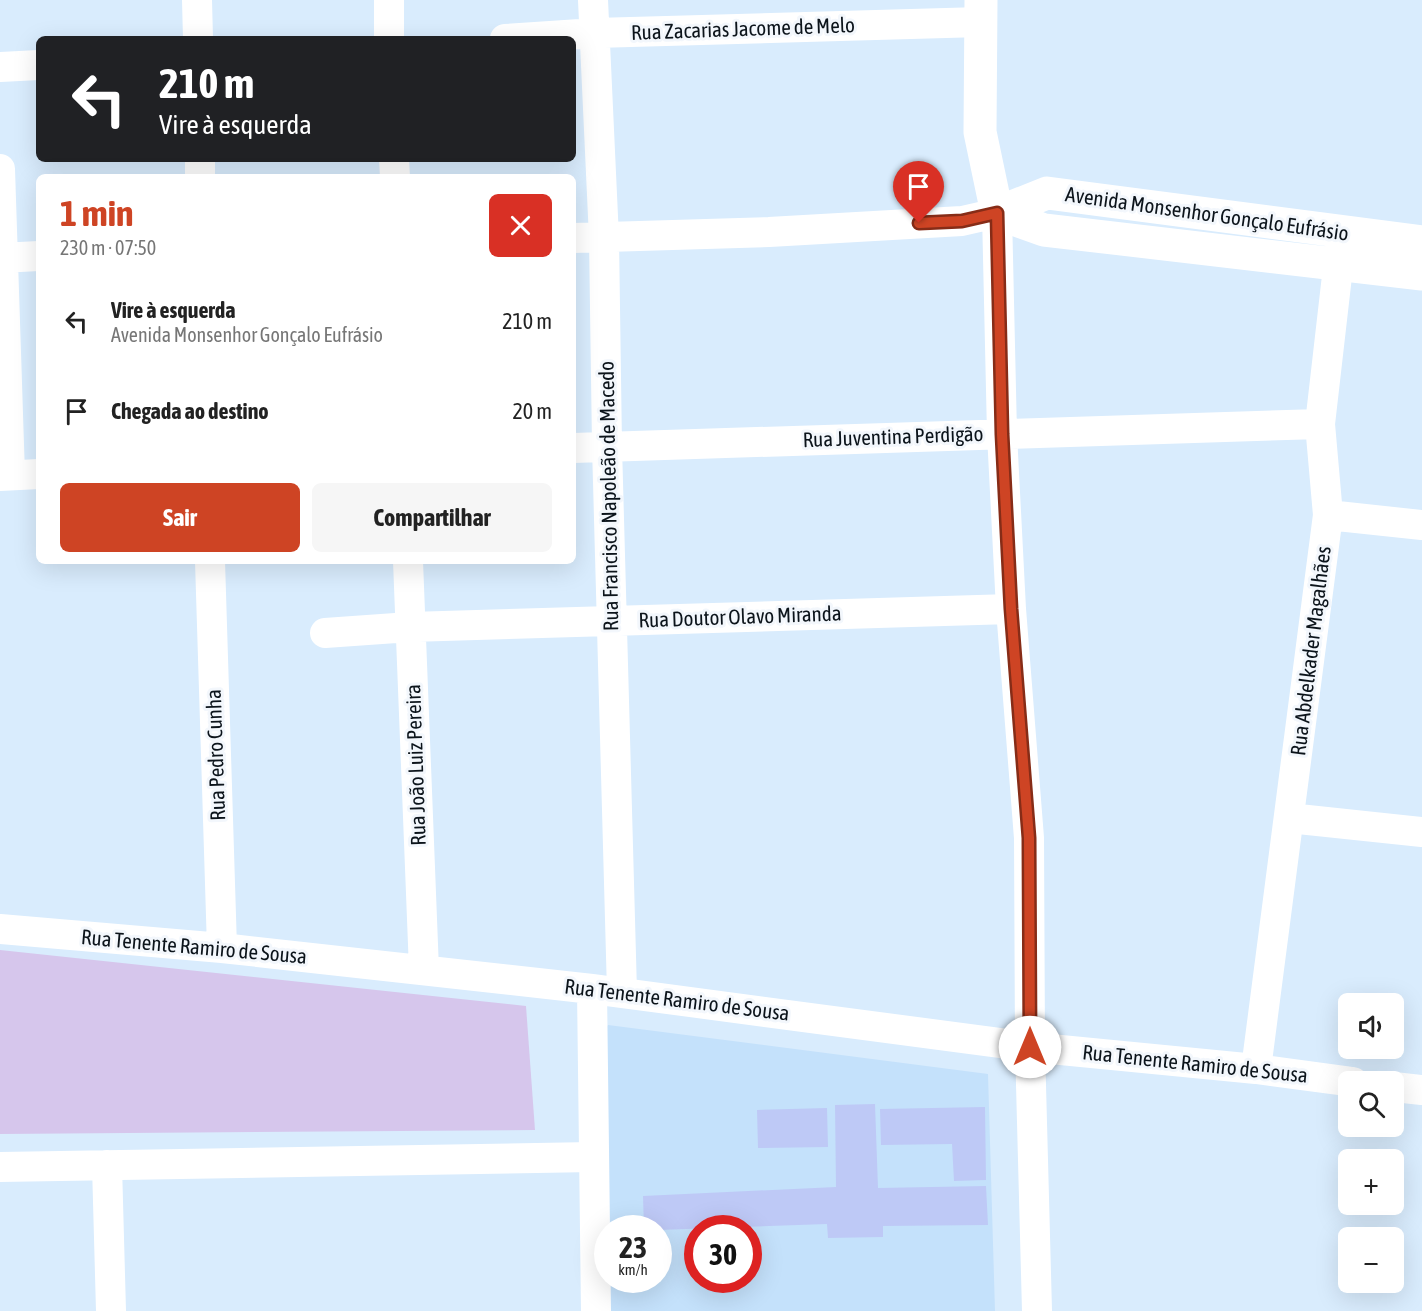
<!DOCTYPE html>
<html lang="pt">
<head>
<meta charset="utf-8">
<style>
	body { margin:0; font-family:"Asap Condensed",sans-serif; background:#f6f6f6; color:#222; height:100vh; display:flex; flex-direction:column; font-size:22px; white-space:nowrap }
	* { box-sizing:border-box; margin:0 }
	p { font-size:20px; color:#767676 }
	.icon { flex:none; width:33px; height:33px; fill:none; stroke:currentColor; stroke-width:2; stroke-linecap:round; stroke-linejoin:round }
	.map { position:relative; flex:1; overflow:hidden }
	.drawer { position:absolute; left:36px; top:174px; width:540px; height:390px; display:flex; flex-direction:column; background:#fff; border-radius:9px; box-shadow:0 6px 24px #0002 }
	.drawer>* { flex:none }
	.top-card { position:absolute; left:36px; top:36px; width:540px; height:126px; border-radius:9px; box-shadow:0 6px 24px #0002; background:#202124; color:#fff; overflow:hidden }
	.tools { position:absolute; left:1338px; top:993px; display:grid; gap:12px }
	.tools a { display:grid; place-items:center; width:66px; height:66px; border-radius:9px; background:#fff; box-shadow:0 6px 24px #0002; font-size:30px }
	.speed { position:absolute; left:594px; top:1215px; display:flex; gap:12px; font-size:30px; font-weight:700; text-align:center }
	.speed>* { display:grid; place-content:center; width:78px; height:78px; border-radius:50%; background:#fff; box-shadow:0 6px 24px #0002; line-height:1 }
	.speed small { font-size:15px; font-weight:400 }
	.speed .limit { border:9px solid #d22; background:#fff; color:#111 }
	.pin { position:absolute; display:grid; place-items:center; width:51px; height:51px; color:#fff; margin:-62px -26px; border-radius:50% 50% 50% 0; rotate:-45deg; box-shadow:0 0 6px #0007 }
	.pin .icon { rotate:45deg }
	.me { position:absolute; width:66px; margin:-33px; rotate:0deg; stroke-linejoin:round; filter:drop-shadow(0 0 4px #0008) }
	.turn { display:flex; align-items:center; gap:21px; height:126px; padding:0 24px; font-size:27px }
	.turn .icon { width:78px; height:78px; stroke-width:2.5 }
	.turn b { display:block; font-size:42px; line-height:51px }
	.round { display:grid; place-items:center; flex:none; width:63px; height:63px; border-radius:9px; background:#f6f6f6 }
	.overview { display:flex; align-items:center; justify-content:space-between; height:102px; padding:0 24px }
	h1 { font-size:36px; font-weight:700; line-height:45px; color:#ce4424 }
	.action { display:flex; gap:12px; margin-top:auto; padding:12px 24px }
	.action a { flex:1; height:69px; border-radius:9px; background:#ce4424; color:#fff; font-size:24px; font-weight:700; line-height:69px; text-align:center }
	.action a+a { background:#f6f6f6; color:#222 }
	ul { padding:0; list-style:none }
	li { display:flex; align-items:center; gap:18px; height:90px; padding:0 24px }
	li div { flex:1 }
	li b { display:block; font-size:22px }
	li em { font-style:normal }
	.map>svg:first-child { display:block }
</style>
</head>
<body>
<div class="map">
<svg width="1422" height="1311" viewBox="0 0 1422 1311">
	<rect width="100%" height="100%" fill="#d9ecfd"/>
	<path fill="#c4e1fb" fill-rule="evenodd" d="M608 1025 988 1074 995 1311H605L596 1039ZM608 1228H658V1280H608ZM698 1228H748V1280H698Z"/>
	<path fill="#d6c6ec" d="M0 950 526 1006 535 1130 0 1134Z"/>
	<path fill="#bec9f6" d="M875 1104 878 1188 986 1186 988 1225 883 1226V1237L828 1238 827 1224 658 1230 644 1228 643 1196 836 1187 835 1105Z
		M985 1107 986 1180 954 1181 952 1144 881 1145 880 1109Z
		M827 1108 828 1147 758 1148 757 1110Z"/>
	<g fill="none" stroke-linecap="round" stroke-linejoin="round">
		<path stroke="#fff" stroke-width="30" d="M197 0 198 39
			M389 0V39
			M593 0 604 238 607 446 622 992
			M505 39 595 33 981 22
			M0 67 39 65
			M200 159V177
			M394 159 395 177
			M0 169 10 475
			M573 238 769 232 962 221 997 213 1002 434 1011 609 1029 838 1030 1047 1037 1311
			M0 258 39 256
			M573 448 1320 424
			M0 476 39 474
			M1328 515 1422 525
			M210 561 222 948
			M408 561 424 970
			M325 633 410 627 1011 609
			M1289 818 1422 832
			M0 929 222 948 592 989 1030 1047 1256 1069 1353 1082
			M592 989 596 1311
			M1256 1069 1328 515 1320 424 1341 241
			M1394 1087 1422 1090
			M107 1165 111 1311
			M0 1167 593 1157"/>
		<path stroke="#fff" stroke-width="33" d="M981 0 980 132 997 213
			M997 213 1047 193 1422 242
			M997 213 1044 230 1422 274"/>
	</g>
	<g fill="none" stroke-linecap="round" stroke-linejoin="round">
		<g stroke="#862c17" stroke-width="15">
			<path id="route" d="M919 223 962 221 997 213 1002 434 1011 609 1029 838 1030 1047"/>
		</g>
		<use href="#route" stroke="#ce4424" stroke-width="10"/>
	</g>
	<g text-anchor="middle" stroke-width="6" stroke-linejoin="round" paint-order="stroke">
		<g font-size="21" fill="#0c141b" stroke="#f3f7fc">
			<text transform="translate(743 29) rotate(-2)" y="7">Rua Zacarias Jacome de Melo</text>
			<text transform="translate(1207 214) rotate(8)" y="7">Avenida Monsenhor Gonçalo Eufrásio</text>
			<text transform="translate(893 437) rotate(-2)" y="7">Rua Juventina Perdigão</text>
			<text transform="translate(609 496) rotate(-91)" y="7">Rua Francisco Napoleão de Macedo</text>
			<text transform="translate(740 617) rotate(-2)" y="7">Rua Doutor Olavo Miranda</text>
			<text transform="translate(1311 651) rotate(-83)" y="7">Rua Abdelkader Magalhães</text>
			<text transform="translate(216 755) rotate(-92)" y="7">Rua Pedro Cunha</text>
			<text transform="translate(416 765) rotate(-92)" y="7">Rua João Luiz Pereira</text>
			<text transform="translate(194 947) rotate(5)" y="7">Rua Tenente Ramiro de Sousa</text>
			<text transform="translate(677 1000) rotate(7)" y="7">Rua Tenente Ramiro de Sousa</text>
			<text transform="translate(1195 1064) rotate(6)" y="7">Rua Tenente Ramiro de Sousa</text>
		</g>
	</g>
</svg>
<div class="tools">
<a><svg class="icon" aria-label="sound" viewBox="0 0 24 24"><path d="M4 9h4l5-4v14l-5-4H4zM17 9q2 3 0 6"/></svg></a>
<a><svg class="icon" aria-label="search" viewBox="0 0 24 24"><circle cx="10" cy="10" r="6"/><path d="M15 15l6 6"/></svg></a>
<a>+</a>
<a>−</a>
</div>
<div class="speed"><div>23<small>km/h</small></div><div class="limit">30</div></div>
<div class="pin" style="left:919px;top:223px;background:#d93025"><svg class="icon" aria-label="arrive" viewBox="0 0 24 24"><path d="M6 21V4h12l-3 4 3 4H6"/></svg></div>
<svg class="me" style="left:1030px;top:1047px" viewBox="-20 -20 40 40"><circle r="19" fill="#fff"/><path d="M0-13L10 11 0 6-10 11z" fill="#ce4424"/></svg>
<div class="top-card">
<div class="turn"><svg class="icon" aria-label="left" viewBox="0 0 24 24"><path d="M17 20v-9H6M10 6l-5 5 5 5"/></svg><div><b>210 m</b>Vire à esquerda</div></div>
</div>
<section class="drawer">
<div class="overview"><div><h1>1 min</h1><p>230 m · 07:50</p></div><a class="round" style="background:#d93025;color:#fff"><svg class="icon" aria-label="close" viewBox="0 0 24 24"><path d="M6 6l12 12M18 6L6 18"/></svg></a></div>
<ul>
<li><svg class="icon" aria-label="left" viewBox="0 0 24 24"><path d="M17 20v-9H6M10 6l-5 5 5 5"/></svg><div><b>Vire à esquerda</b><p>Avenida Monsenhor Gonçalo Eufrásio</p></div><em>210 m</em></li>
<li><svg class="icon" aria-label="arrive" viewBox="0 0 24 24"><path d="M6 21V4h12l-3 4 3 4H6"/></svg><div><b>Chegada ao destino</b></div><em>20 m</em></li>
</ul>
<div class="action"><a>Sair</a><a>Compartilhar</a></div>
</section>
</div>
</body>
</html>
